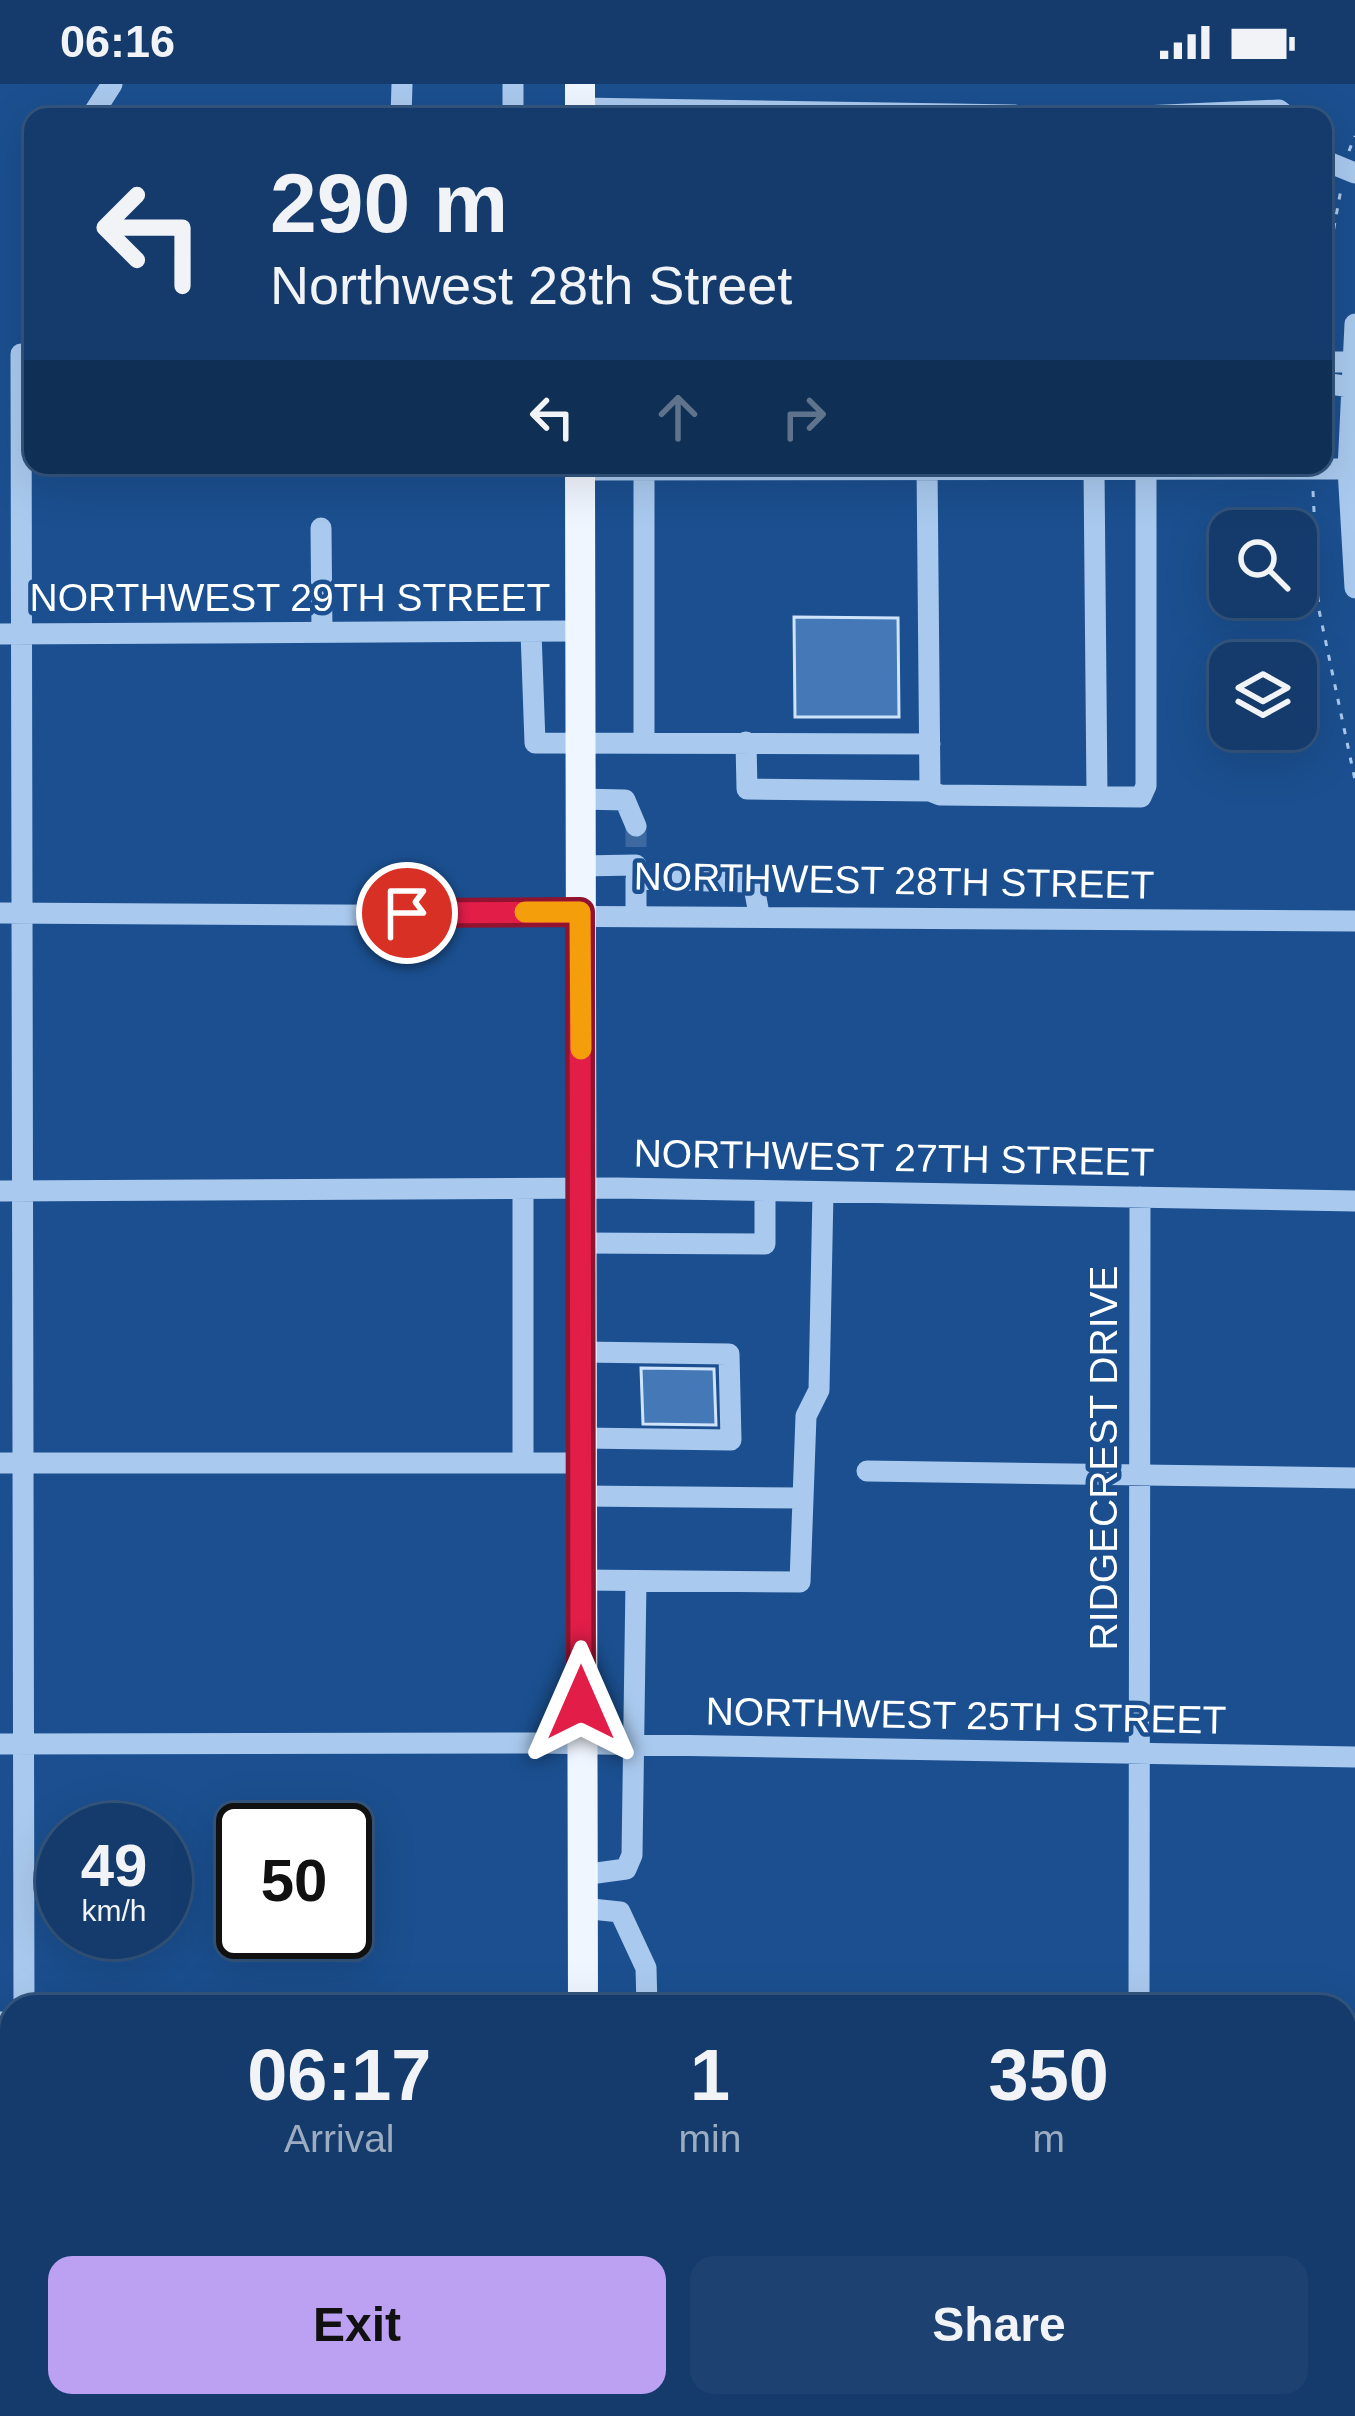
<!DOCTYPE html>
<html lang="en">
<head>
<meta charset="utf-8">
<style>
	body { margin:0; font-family:Arial,sans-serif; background:#1d4271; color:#f1f3f6; height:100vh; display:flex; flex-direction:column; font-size:45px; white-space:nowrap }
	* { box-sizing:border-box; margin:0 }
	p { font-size:39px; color:#9dadc1 }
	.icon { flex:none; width:66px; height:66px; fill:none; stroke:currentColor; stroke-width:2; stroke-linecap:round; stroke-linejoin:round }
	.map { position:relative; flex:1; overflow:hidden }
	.side { position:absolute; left:0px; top:1911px; width:1356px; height:423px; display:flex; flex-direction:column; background:#143b6b; border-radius:36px 36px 0 0; box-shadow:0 12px 48px #0002,0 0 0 3px #33557e }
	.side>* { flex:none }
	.guide { position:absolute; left:24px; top:24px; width:1308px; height:366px; border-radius:24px; box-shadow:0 12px 48px #0002,0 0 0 3px #33557e; background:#143b6b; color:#f1f3f6; overflow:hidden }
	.controls { position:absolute; left:1209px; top:426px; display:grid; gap:24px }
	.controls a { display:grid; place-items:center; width:108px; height:108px; border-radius:24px; background:#143b6b; box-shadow:0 12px 48px #0002,0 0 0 3px #33557e; font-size:60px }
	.speed { position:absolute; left:36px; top:1719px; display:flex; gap:24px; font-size:60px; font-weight:700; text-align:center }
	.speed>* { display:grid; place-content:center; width:156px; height:156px; border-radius:50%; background:#143b6b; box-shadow:0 12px 48px #0002,0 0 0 3px #33557e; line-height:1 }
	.speed small { font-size:30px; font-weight:400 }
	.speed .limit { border:6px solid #111; border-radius:18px; background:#fff; color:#111 }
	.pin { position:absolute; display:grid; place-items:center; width:102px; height:102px; color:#fff; margin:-51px; border:6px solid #fff; border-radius:50%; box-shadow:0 3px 12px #0007 }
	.me { position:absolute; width:132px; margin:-66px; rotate:0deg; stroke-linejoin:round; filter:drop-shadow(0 0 9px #0008) }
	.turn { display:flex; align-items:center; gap:42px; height:252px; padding:0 48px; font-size:54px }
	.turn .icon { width:156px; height:156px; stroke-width:2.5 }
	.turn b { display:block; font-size:84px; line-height:102px }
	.lanes { display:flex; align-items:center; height:114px; padding:0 48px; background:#0003; justify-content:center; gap:60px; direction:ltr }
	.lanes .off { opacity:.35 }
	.eta { display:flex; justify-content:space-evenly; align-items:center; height:204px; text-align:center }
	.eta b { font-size:72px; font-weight:600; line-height:84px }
	.primary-button { display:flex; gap:24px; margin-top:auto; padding:24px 48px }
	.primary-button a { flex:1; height:138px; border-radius:24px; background:#bca0f2; color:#111; font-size:48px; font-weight:600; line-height:138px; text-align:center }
	.primary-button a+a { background:#1d4271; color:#f1f3f6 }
	.status { display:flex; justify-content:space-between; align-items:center; height:84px; padding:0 60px; background:#143b6b; direction:ltr }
	.status svg { height:33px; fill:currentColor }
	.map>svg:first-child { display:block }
</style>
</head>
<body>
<div class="status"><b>06:16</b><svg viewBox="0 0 49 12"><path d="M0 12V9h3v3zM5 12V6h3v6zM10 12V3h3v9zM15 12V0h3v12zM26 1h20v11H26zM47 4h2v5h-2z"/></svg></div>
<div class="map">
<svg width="1355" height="2332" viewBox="0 0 1355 2332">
	<rect width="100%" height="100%" fill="#1b4f8f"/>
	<path fill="#4478b7" stroke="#cfe3fa" stroke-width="3" d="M794 533 898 534 899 633H795Z
		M641 1284 714 1285 716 1341 643 1340Z"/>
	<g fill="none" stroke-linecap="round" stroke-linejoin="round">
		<path stroke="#3d69a0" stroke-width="21" stroke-dasharray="21 10" stroke-linecap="butt" d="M636 742V766"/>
		<path stroke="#a9c9ee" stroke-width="3" stroke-dasharray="6 9" stroke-linecap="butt" d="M1349 67 1355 52
			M1323 204 1341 105
			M1313 407 1319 526 1355 696"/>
		<path stroke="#a9c9ee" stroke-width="21" d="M513 0V33
			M580 24 1015 31
			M91 33 112 0
			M401 33 402 0
			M1120 33 1279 26 1288 33
			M1323 76 1355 89
			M1355 240 1348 385 1355 504
			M21 270 24 1923
			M1323 278H1352
			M1323 299 1351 303
			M927 381 930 707 940 711 1141 713 1146 702V385
			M1094 385 1097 712
			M580 386 1348 385
			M321 444 322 548
			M531 548 535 659 930 660
			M0 550 580 547
			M644 657V386
			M746 658 747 705 930 707
			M580 715 625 716 636 742
			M580 782 636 781
			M0 829 1355 837
			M636 829V795L747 798 754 803 759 830
			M523 1106V1379
			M0 1107 616 1104 1355 1117
			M581 1159 765 1160V1107
			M582 1268 729 1270 731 1356 582 1354
			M0 1379H582
			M867 1387 1355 1394
			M582 1412 803 1414
			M582 1496 800 1498 806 1332 819 1306 823 1108
			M0 1660 539 1659 1355 1673
			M582 1791 626 1785 632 1771 636 1497
			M582 1824 620 1828 646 1884 647 1923
			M1139 1923 1140 1113
			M0 1938H12
			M1344 1952H1355
			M1344 2104H1355
			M1344 2302H1355
			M29 2322V2332
			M518 2322V2332
			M654 2322V2332
			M840 2322V2332
			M915 2322V2332
			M993 2322V2332
			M1043 2322V2332
			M1077 2322V2332
			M790 2332V2322
			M862 2332V2322"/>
		<path stroke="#f0f6ff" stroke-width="30" d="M580 0V33
			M580 381 583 1923
			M1344 2216H1355
			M0 2223H12
			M1344 2252H1355
			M582 2322V2332"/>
	</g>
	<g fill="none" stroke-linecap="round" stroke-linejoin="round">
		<g stroke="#92132f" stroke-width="30">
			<path id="route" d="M407 829 580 828 581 1619"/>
		</g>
		<use href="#route" stroke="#e11d48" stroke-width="21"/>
		<path stroke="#f59e0b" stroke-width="21" d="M525 828H580L581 965"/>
	</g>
	<g text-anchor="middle" stroke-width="9" stroke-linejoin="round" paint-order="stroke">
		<g font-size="39" fill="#fff" stroke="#1b4f8f">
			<text x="290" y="527">NORTHWEST 29TH STREET</text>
			<text transform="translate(894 796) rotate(1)" y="14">NORTHWEST 28TH STREET</text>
			<text transform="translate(894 1073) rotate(1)" y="14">NORTHWEST 27TH STREET</text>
			<text transform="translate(1103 1374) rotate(-90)" y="14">RIDGECREST DRIVE</text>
			<text transform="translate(966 1631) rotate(1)" y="14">NORTHWEST 25TH STREET</text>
		</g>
	</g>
</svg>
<div class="controls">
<a><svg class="icon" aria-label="search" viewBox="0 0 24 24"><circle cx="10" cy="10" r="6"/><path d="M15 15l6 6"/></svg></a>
<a><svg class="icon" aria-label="layers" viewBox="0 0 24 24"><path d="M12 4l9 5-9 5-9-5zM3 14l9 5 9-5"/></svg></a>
</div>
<div class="speed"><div>49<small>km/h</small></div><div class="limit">50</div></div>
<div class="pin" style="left:407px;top:829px;background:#d93025"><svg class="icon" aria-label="arrive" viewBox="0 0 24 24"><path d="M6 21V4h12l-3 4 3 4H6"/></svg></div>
<svg class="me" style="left:581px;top:1619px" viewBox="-20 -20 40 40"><path d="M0-17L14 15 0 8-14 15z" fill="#e11d48" stroke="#fff" stroke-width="4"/></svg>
<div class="guide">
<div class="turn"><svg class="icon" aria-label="left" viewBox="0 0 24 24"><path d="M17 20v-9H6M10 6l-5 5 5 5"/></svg><div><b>290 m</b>Northwest 28th Street</div></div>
<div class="lanes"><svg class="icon" aria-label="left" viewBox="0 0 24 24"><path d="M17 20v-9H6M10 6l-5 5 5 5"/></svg><svg class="icon off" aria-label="ahead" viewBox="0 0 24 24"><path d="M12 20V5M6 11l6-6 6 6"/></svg><svg class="icon off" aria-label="right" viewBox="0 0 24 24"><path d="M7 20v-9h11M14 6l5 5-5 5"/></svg></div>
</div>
<section class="side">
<div class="eta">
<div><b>06:17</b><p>Arrival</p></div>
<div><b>1</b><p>min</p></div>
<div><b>350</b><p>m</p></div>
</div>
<div class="primary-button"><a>Exit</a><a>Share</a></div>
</section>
</div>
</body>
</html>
